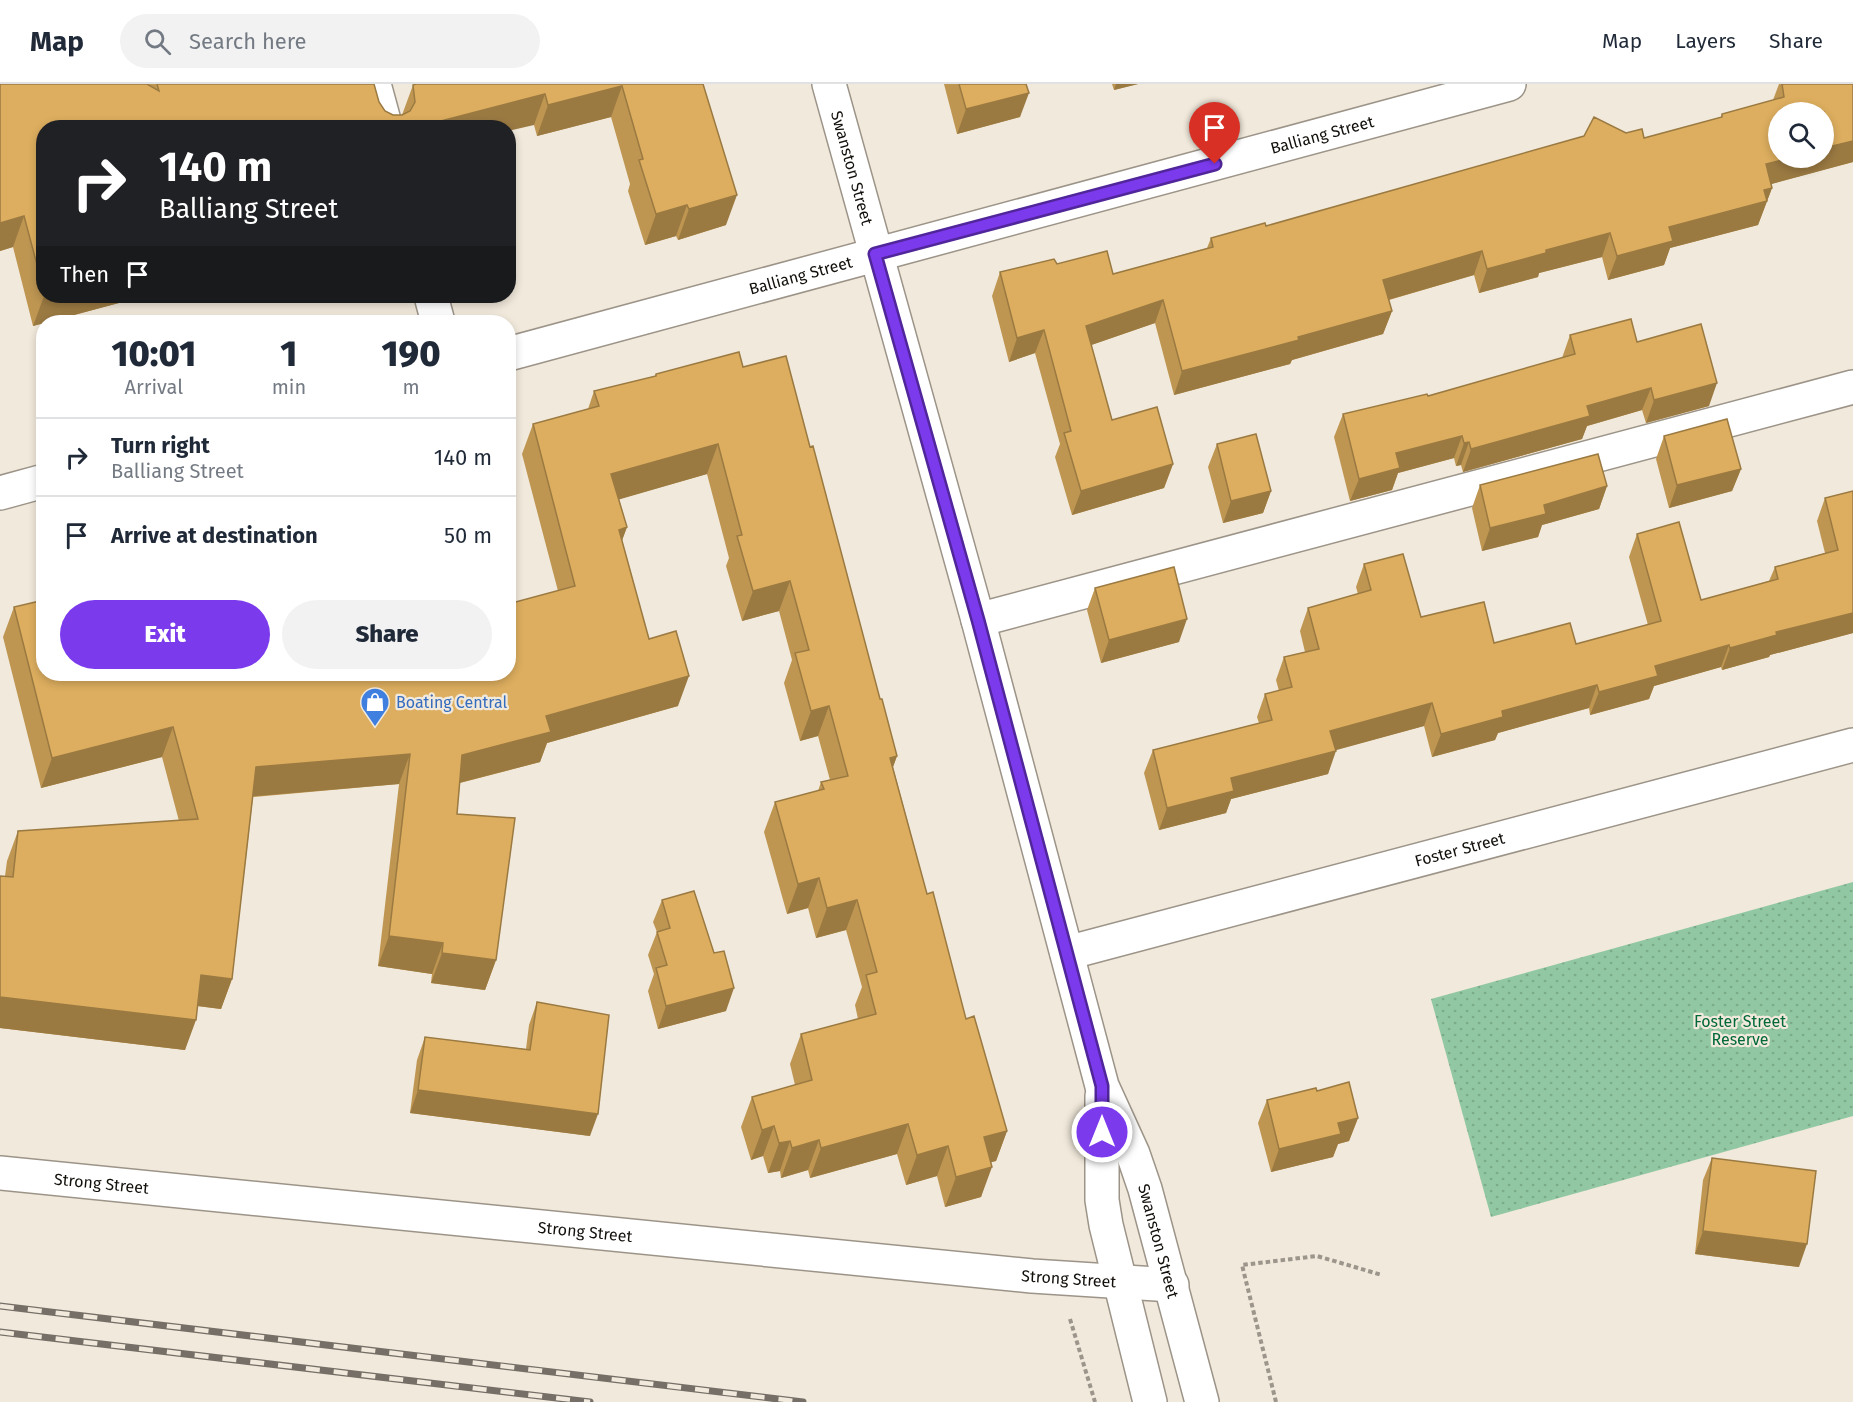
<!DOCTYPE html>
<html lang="en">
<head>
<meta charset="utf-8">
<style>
	body { margin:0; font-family:"Fira Sans",sans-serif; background:#f2f2f3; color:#1f2937; height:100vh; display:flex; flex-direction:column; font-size:22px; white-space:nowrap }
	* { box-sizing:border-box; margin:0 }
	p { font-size:20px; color:#747a83 }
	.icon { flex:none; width:33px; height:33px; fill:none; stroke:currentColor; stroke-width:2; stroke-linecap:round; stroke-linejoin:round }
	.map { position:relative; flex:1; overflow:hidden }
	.details { position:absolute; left:36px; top:231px; width:480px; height:366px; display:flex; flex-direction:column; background:#fff; border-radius:24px; box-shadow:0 3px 9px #0003 }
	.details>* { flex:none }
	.banner { position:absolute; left:36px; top:36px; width:480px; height:183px; border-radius:24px; box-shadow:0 3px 9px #0003; background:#202124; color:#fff; overflow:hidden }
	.fabs { position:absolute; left:1768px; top:18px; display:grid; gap:12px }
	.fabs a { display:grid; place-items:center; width:66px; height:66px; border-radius:50%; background:#fff; box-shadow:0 3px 9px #0003; font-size:30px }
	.pin { position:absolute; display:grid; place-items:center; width:51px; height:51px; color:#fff; margin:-62px -26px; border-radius:50% 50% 50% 0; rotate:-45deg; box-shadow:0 0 6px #0007 }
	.pin .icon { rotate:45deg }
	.me { position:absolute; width:66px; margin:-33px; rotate:0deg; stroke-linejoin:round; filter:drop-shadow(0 0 4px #0008) }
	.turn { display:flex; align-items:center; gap:21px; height:126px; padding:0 24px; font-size:27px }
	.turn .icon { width:78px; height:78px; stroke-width:2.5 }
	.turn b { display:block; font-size:42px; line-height:51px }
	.then { display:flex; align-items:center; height:57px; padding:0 24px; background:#0003; gap:12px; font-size:22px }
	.eta { display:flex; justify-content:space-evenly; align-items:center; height:102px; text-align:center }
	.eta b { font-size:36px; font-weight:800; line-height:42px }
	.action { display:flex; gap:12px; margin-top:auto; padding:12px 24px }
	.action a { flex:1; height:69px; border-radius:36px; background:#7c3aed; color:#fff; font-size:24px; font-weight:800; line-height:69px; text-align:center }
	.action a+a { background:#f2f2f3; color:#1f2937 }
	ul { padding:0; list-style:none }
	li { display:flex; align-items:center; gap:18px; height:78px; padding:0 24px; border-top:2px solid #e0e1e3 }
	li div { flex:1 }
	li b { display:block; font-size:22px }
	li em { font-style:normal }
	header { display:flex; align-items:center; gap:36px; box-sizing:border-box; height:84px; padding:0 30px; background:#fff; border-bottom:2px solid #e0e1e3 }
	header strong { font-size:28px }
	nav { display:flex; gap:33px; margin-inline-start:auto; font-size:21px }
	.search { width:420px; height:54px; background:#f2f2f3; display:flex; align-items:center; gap:15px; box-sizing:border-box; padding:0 21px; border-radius:33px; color:#747a83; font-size:22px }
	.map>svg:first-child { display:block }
</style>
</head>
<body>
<header>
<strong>Map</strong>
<div class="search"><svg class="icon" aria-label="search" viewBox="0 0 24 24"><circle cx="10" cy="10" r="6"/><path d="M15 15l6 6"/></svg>Search here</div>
<nav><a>Map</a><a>Layers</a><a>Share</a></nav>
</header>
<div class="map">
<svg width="1853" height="1318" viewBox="0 0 1853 1318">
	<defs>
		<pattern id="park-dots" width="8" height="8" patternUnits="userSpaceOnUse" patternTransform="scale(1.5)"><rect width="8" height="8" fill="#91c8a3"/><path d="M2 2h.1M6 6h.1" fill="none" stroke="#7cab8b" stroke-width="1.8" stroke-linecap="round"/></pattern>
	</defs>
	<rect width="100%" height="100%" fill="#f1e9db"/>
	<path fill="url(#park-dots)" d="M1853 798V1032L1491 1133 1431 915Z"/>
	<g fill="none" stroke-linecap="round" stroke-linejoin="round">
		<g stroke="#9c9488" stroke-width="36">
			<g id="minor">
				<path d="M374 0 386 44"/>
				<path id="s1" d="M829 0 978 536 1102 1002 1133 1070 1145 1105 1202 1318"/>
				<path d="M431 212 438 238"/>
				<path id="s2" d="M508 270 1509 0"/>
				<path d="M0 409 44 397"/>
				<path d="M978 536 1853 303"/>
				<path id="s3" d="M1067 869 1853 661"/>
				<path d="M1102 1012V1116L1106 1141 1150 1318"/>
				<path id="s4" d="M0 1089 1032 1192 1172 1201"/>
			</g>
		</g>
		<path stroke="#9b958b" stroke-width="4" stroke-dasharray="4.5 3" stroke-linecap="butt" d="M1070 1235 1095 1318
			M1276 1318 1242 1181 1317 1172 1382 1191"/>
		<use href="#minor" stroke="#fff" stroke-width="33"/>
		<g stroke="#756f67" stroke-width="7">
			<path id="rail" d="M0 1222 803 1318
				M0 1248 590 1318"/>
		</g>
		<use href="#rail" stroke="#f1e9db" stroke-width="4.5" stroke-dasharray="14" stroke-linecap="butt"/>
	</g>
	<path fill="#be9652" d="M0 0H374L379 18 385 27 393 31H402L413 1 703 0 726 141 678 156 676 152 645 161 628 107 630 100 611 33 537 52 534 41 44 44V212H145L33 242 13 163 0 167Z
		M944 0H1026L1020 33 957 50Z
		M1112 0H1138L1114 6Z
		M1779 0H1853V78L1771 100 1772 104 1758 141 1670 164 1664 181 1608 196 1602 173 1539 189 1538 193 1479 209 1474 191 1389 216 1392 227 1383 250 1292 276 1290 280 1174 311 1155 239 1091 261 1112 336 1173 380 1164 404 1072 431 1055 373 1060 360 1035 269 1009 278 992 212 1000 188 1057 180 1113 190 1207 164 1211 154 1266 142 1626 49 1644 54 1721 33 1722 30 1773 16Z
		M1570 251 1637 258 1709 322 1646 339 1642 326 1587 342 1582 355 1463 388 1461 381 1456 382 1454 374 1398 389 1392 406 1350 417 1334 353 1343 330 1428 312 1562 274Z
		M743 283 880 615 897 672 893 683 927 810 966 935 1007 1047 996 1077 991 1078 981 1113 945 1123 937 1092 906 1101 897 1070 810 1094 808 1086 781 1094 780 1087 768 1089 763 1072 751 1076 741 1043 752 1013 795 1001 790 980 801 950 858 935 855 921 862 903 846 846 816 854 808 824 787 830 764 748 775 718 818 707 821 698 830 696 818 652 800 657 784 599 792 576 779 527 742 537 726 482 729 474 707 390 619 415 627 443 622 456 649 555 678 622 547 659 540 678 460 699 457 730 496 876 485 906 431 899 432 890 378 882 399 700 253 713 232 895 221 925 197 922 185 966 0 944V792H5L7 777 18 747 179 737 162 673 41 704 3 553 14 523 508 590 558 507 522 370 533 340 588 325 594 307 655 292 656 290Z
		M1664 352 1741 385 1732 407 1669 424 1656 375Z
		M1217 360 1271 407 1263 429 1223 439 1208 383Z
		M1480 401 1607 402 1599 425 1542 441 1538 453 1482 467 1472 424Z
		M1853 407V549L1770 571 1769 573 1722 586 1721 583 1654 602 1649 615 1590 631 1589 624 1498 649 1495 656 1432 673 1424 642 1335 666 1328 690 1231 715 1226 729 1159 746 1144 689 1153 666 1259 639 1257 633 1265 610 1279 607 1276 596 1284 573 1305 568 1300 547 1308 524 1358 510 1356 503 1364 480 1421 533 1494 559 1576 560 1648 541 1629 473 1637 450 1701 516 1769 497 1775 483 1825 469 1817 437 1825 414Z
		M1095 504 1179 558 1101 579 1087 526Z
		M662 816 726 927 658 945 648 907 654 890 648 871 657 848 653 838Z
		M537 918 590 1052 410 1029 417 976 425 953 526 965 529 941Z
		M1317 1007 1358 1034 1349 1057 1338 1060 1333 1073 1271 1088 1258 1039 1267 1016Z
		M1712 1074 1799 1183 1695 1170 1703 1096Z"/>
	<path fill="#9b7a42" d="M1116 0H1138L1114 6Z
		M622 2 611 33 537 52 548 21Z
		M1029 9 1020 33 957 50 966 25Z
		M545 10 534 41 508 47V44H414Z
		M1853 57V78L1757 104 1766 80 1790 74H1824V64Z
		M1772 104 1758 141 1670 164 1664 181 1608 196 1617 172 1669 143 1764 106Z
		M737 111 726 141 678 156 689 125Z
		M687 121 676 152 645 161 656 130Z
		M24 132 13 163 0 167V139Z
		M1610 149 1602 173 1539 189 1538 193 1479 209 1487 185 1546 166Z
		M1482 167 1474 191 1374 220 1383 196Z
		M44 212H145L33 242Z
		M1163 216 1155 239 1077 266 1086 242Z
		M1392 227 1383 250 1292 276 1290 280 1174 311 1182 287 1298 253Z
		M1044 246 1035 269 1009 278 1017 254Z
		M1717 299 1709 322 1646 339 1654 316Z
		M1651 304 1642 326 1587 342 1582 355 1463 388 1471 365 1587 322Z
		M1462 352 1454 374 1398 389 1392 406 1350 417 1359 395 1396 369Z
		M1469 358 1461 381 1456 382 1464 359Z
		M718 360 707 390 600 421 611 390Z
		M1173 380 1164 404 1072 431 1081 407Z
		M1741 385 1732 407 1669 424 1677 401Z
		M1607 402 1599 425 1542 441 1538 453 1482 467 1490 444 1544 421Z
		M1271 407 1263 429 1223 439 1231 417Z
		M627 443 616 473 619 446Z
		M790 497 779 527 742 537 753 507Z
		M1853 529V549L1770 571 1769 573 1722 586 1730 564 1776 548Z
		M1187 535 1179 558 1101 579 1109 556Z
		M1729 561 1721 583 1654 602 1649 615 1590 631 1599 608 1655 582Z
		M689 592 678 622 547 659 540 678 451 701 462 671 546 632Z
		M1597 601 1589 624 1498 649 1495 656 1432 673 1441 650 1502 627Z
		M1432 619 1424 642 1322 670 1330 647Z
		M829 622 818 652 800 657 811 627Z
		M173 643 162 673 41 704 52 674Z
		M1336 667 1328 690 1231 715 1226 729 1159 746 1167 724 1231 694Z
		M410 670 399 700 245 713 256 683Z
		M897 672 886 702 890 674Z
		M819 794 808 824 787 830 798 800Z
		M857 816 846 846 816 854 827 824Z
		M389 852 443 859 432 890 378 882Z
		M442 869 496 876 485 906 431 899Z
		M201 891 232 895 221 925 190 921Z
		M734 904 726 927 658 945 666 922Z
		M0 913 196 936 185 966 0 944Z
		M418 1006 598 1030 590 1052 410 1029Z
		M1358 1034 1349 1057 1338 1060 1333 1073 1271 1088 1279 1065 1338 1039Z
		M908 1040 897 1070 810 1094 821 1064Z
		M774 1042 763 1072 751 1076 762 1046Z
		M1007 1047 996 1077 973 1083 984 1053Z
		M819 1056 808 1086 781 1094 792 1064Z
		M790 1057 780 1087 768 1089 779 1059Z
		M948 1062 937 1092 906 1101 917 1071Z
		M992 1083 981 1113 945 1123 956 1093Z
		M1703 1147 1807 1160 1799 1183 1695 1170Z"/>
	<path fill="#ddae5f" stroke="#9b7a42" stroke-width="1.5" d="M0 0H147L159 7 157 0H374L379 18 385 27 393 31H402L410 27 415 18 413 1 416 0H703L737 111 689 125 687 121 656 130 639 76 643 75 622 2 548 21 545 10 414 44H44V207L24 132 0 139Z
		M959 0H1026L1029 9 966 25Z
		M1782 0H1853V57L1824 64V28H1779V74H1790L1766 80 1772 104 1764 106 1767 117 1669 143 1673 157 1617 172 1610 149 1546 166V169L1487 185 1482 167 1383 196 1392 227 1298 253 1299 256 1182 287 1163 216 1086 242 1112 336 1157 323 1173 380 1081 407 1064 349 1071 347 1044 246 1017 254 1000 188 1054 175 1057 180 1107 167 1113 190 1213 163 1211 154 1265 139 1266 142 1584 52 1594 33 1626 49 1642 45 1644 54 1722 33V30L1784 13Z
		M1631 235 1637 258 1701 240 1717 299 1654 316 1651 304 1587 322 1590 332 1471 365 1469 358 1464 359 1462 352 1396 369 1400 384 1359 395 1343 330 1427 310 1428 312 1575 270 1570 251Z
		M739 268 743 283 786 272 810 363 813 362 880 615H882L897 672 890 674 927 810 933 808 966 935 974 932 1007 1047 984 1053 992 1083 956 1093 948 1062 917 1071 908 1040 821 1064 819 1056 792 1064 790 1057 779 1059 774 1042 762 1046 752 1013 812 996 801 950 876 930 866 891 877 888 857 816 827 824 819 794 798 800 775 718 824 705 821 698 848 692 829 622 811 627 795 569 809 566 790 497 753 507 737 452 742 451 718 360 611 390 627 443 619 446 649 555 676 547 689 592 546 632 551 648 462 671 457 730 515 734 496 876 442 869 443 859 389 852 410 670 256 683 232 895 201 891 196 936 0 913V792L13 793 18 747 198 735 173 643 52 674 14 523 44 516V590H508V520L575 502 533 340 599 322 594 307 656 292V290Z
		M1727 335 1741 385 1677 401 1664 352Z
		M1256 350 1271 407 1231 417 1217 360Z
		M1598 370 1607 402 1544 421 1546 430 1490 444 1480 401Z
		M1853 407V529L1776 548 1777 551 1730 564 1729 561 1655 582 1658 592 1599 608 1597 601 1502 627 1503 633 1441 650 1432 619 1330 647 1336 667 1231 694 1234 707 1167 724 1153 666 1272 636 1265 610 1292 603 1284 573 1319 565 1308 524 1371 506 1364 480 1403 470 1421 533 1484 518 1494 559 1570 539 1576 560 1661 537 1637 450 1679 438 1701 516 1778 495 1775 483 1838 466 1825 414Z
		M1174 483 1187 535 1109 556 1095 504Z
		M694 807 714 869 724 867 734 904 666 922 656 884 667 881 657 848 670 844 662 816Z
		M537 918 609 931 598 1030 418 1006 425 953 530 966Z
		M1349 998 1358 1034 1338 1039 1341 1050 1279 1065 1267 1016 1316 1004 1317 1007Z
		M1712 1074 1816 1087 1807 1160 1703 1147Z"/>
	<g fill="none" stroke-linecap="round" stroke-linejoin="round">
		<g stroke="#51269a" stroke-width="15">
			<path id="route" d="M1102 1048V1002L1090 957 978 536 875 170 1215 80"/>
		</g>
		<use href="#route" stroke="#7c3aed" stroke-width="10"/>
	</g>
	<defs>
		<g id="shop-pin" transform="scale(1.5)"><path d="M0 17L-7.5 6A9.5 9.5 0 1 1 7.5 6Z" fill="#3f7fe0" stroke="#f1e9db"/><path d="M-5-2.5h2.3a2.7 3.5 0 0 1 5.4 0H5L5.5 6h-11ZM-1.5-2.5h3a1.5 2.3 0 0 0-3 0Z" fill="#fff"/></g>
	</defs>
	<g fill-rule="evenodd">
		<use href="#shop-pin" x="375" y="618"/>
	</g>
	<g text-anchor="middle" stroke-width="4.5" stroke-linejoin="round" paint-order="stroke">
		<g font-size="16" fill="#13100c" stroke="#f1e9db">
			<text dy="6" stroke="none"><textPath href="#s2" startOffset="843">Balliang Street</textPath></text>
			<text dy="6" stroke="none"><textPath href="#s1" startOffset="87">Swanston Street</textPath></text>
			<text dy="6" stroke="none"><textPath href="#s2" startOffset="303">Balliang Street</textPath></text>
			<text dy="6" stroke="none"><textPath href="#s3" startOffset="406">Foster Street</textPath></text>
			<text dy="6" stroke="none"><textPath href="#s4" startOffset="102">Strong Street</textPath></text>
			<text dy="6" stroke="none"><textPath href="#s4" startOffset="588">Strong Street</textPath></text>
			<text dy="6" stroke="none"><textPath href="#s1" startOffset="1204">Swanston Street</textPath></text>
			<text dy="6" stroke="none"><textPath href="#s4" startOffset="1074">Strong Street</textPath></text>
		</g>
		<g font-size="16" fill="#366cbe" stroke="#f1e9db" text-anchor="start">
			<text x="396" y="624">Boating Central</text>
		</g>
		<g font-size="16" fill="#006839" stroke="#f1e9db">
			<text x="1740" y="943">Foster Street<tspan x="1740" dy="18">Reserve</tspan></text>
		</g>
	</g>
</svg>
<div class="fabs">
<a><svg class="icon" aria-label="search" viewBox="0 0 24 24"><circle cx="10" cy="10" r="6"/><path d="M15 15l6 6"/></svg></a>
</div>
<div class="pin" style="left:1215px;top:80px;background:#d93025"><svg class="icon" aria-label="arrive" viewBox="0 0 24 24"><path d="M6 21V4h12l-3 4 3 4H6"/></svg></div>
<svg class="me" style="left:1102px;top:1048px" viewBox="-20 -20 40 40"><circle r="17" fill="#7c3aed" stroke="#fff" stroke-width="3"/><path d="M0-11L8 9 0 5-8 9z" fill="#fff"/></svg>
<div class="banner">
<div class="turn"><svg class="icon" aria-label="right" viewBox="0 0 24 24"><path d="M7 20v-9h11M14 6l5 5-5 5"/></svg><div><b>140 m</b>Balliang Street</div></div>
<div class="then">Then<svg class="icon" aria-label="arrive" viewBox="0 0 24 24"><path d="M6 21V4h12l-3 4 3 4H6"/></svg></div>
</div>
<section class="details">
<div class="eta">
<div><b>10:01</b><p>Arrival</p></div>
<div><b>1</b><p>min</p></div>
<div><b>190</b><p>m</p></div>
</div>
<ul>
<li><svg class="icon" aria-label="right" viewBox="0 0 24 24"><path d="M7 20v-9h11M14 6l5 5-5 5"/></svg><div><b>Turn right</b><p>Balliang Street</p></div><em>140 m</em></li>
<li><svg class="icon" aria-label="arrive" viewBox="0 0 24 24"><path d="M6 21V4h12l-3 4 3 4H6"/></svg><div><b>Arrive at destination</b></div><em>50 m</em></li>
</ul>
<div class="action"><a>Exit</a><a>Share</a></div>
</section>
</div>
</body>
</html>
